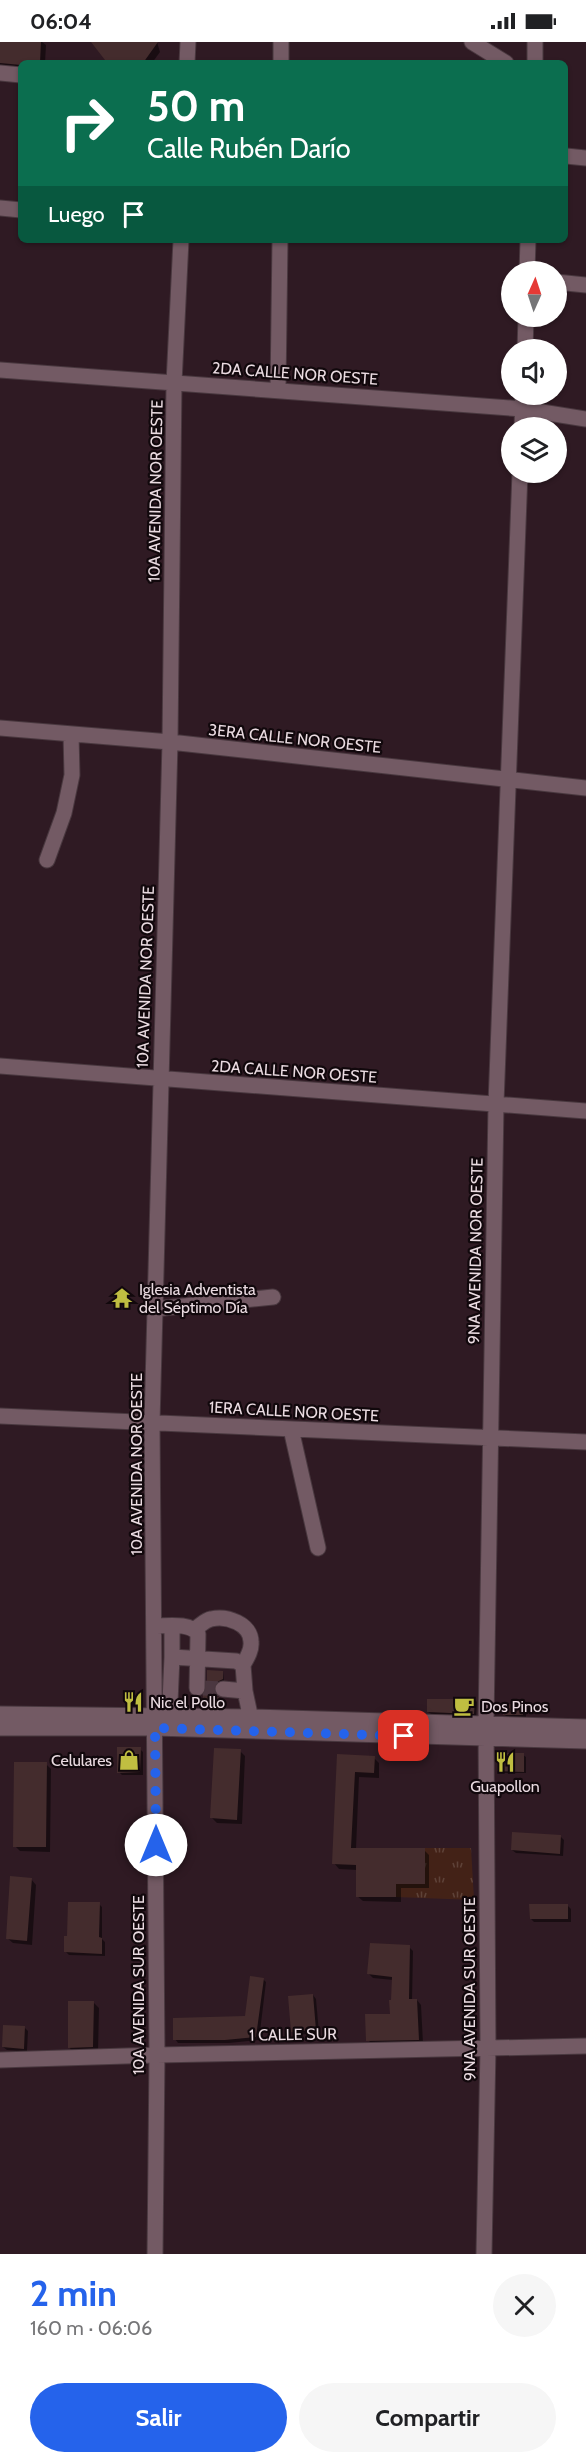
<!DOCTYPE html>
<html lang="es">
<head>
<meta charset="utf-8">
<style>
	body { margin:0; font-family:Cabin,sans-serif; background:#f6f6f6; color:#202124; height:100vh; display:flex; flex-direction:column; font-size:22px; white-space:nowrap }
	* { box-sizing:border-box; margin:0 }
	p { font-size:20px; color:#757577 }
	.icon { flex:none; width:33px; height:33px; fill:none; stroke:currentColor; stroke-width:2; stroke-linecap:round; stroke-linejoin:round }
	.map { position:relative; height:2212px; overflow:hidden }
	.sheet { display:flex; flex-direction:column; background:#fff; flex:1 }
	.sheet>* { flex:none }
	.guide { position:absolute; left:18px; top:18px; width:550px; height:183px; border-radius:9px; box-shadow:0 2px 4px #0004; background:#0b6e4f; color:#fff; overflow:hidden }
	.needle { width:39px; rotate:3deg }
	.tools { position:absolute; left:501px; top:219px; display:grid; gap:12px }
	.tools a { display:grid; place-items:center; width:66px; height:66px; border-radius:50%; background:#fff; box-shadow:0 2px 4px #0004; font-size:30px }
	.pin { position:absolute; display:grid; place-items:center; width:51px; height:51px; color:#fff; margin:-26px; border-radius:12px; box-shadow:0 3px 9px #0006 }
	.me { position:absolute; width:66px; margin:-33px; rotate:0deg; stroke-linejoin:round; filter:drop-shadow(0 0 4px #0008) }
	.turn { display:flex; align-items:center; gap:21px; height:126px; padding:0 30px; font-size:27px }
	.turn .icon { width:78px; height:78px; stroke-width:2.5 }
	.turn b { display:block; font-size:42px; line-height:51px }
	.then { display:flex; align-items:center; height:57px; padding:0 30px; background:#0003; gap:12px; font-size:22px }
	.round { display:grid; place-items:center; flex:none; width:63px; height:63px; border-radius:32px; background:#f6f6f6 }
	.summary { display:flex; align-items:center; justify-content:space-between; height:102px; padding:0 30px }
	h1 { font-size:36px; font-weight:800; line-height:45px; color:#2563eb }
	.button { display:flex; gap:12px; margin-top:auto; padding:12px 30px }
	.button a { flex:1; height:69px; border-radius:36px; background:#2563eb; color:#fff; font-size:24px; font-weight:800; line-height:69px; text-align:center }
	.button a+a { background:#f6f6f6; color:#202124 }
	.status { display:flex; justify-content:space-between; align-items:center; height:42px; padding:0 30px; background:#fff; direction:ltr }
	.status svg { height:16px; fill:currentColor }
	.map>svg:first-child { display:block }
</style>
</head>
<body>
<div class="status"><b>06:04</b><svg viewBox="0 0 49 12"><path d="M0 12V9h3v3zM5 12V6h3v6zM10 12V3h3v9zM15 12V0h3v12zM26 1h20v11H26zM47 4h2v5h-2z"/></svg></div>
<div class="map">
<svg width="586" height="2212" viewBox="0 0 586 2212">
	<defs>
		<pattern id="park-tufts" width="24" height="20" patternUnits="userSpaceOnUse" patternTransform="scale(1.5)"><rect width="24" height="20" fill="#432217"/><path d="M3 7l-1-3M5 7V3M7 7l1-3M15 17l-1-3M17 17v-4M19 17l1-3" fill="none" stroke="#5e4238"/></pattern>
	</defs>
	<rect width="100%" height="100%" fill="#2f1a23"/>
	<path fill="url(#park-tufts)" d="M425 1806H471L474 1858 396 1855V1842Z"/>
	<path fill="#0007" d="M0 0H42L46 3 45 21H21V28L0 25Z
		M93 0H157L160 10 152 21H110Z
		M223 1630 224 1639 216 1642 214 1649 217 1656 223 1659V1664L206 1663 204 1654Z
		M474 1657 477 1660 476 1674 431 1672 428 1670Z
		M128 1658H140L141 1665 129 1664Z
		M522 1663 526 1666V1676L507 1675 504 1672Z
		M140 1707 143 1710V1733H122L119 1730Z
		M240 1709 245 1714 242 1782 217 1781 212 1776Z
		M523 1713 526 1715V1731H501L499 1728Z
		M339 1714 374 1716 379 1721V1736L359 1735 356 1807 424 1808 429 1813V1846H401V1860L363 1859 357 1854V1828L339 1827 334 1821Z
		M46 1722 51 1727 50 1810 20 1809 15 1804Z
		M561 1795 564 1798 563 1814 516 1811 512 1808Z
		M31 1837 36 1843 32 1903 13 1901 7 1896Z
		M99 1862 102 1865V1897L105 1900V1914L69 1913 66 1910Z
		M567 1863 571 1867V1880H534L531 1877Z
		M409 1905 413 1909 412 1959 417 1958 421 1963 423 2001 372 2002 368 1998 391 1973 393 1938 373 1936 368 1931Z
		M263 1937 266 1940 259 1998 229 2001H178L175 1997 247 1975Z
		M313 1953 316 1957 319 1991 296 1993 292 1989Z
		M94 1961 99 1966 98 2010 74 2011 69 2005Z
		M25 1986 28 1989 27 2009 7 2008 3 2005Z"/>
	<path fill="#442c2d" d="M0 0H41L40 21H21V23L0 21Z
		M91 0H158L143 21 105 18Z
		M207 1628 223 1629V1637L215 1641 213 1647 217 1655 223 1657 222 1663H203V1653L207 1646Z
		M454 1655 475 1656 474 1672 427 1670V1657H454Z
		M502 1662H523V1673H503Z
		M117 1705H141L140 1730 117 1731Z
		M214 1706 241 1707 237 1778 210 1776Z
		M497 1711H524V1730L497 1729Z
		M337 1712 375 1714 374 1731 355 1730 351 1806H425V1842H396V1855H356V1823L332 1822Z
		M14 1720H47L46 1805H13Z
		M512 1790 561 1793 560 1812 511 1808Z
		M10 1834 32 1836 27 1899 6 1897Z
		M68 1860H100L99 1895 102 1896V1912L64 1910V1894H67Z
		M529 1862H568V1877H530Z
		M370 1901 410 1903 409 1957H417L419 1998 366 1999 365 1972H390L389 1958H391L392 1935 367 1932Z
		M250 1934 264 1936 256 1995 225 1998H173V1976L245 1974Z
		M313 1952 316 1988 291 1990 288 1954Z
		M68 1959H94L93 2005 68 2006Z
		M3 1983 25 1984 24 2007 2 2005Z"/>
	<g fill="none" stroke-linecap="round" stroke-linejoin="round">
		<path stroke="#4b3740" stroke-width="15" stroke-dasharray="15 8" stroke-linecap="butt" d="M203 1646 223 1647"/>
		<g stroke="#49383f" stroke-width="17">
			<path id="minor" d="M472 0 506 21
				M187 21 188 0
				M281 21V0
				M535 21V0
				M0 31 21 33
				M566 114 586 116
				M0 166 21 168
				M527 230 528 198
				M556 240 586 243
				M525 308 526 274
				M0 328 523 367 586 377
				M278 348 280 198
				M522 386 523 352
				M0 686 170 700 586 746
				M47 818 64 771 72 733 71 692
				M0 1024 586 1069
				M154 1267 273 1255
				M0 1374 586 1400
				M291 1387 318 1506
				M154 1584C167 1584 190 1580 198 1592L197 1646
				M195 1587C200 1584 205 1578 211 1577 227 1573 251 1582 251 1600 252 1608 247 1616 243 1623
				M172 1615V1584
				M223 1647 245 1649
				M0 1672 251 1675 586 1685
				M169 1683 172 1615 236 1619 243 1623 245 1649 252 1682
				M0 1686H155L586 1699
				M0 2018 157 2013 586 2004
				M155 2212 157 2013 152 1381 170 700 174 341 181 198
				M484 2212 488 2006 486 1681 496 1062 520 430"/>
		</g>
		<use href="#minor" stroke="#735a64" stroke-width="15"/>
	</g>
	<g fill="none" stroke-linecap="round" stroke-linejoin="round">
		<path stroke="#2563eb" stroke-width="10" stroke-dasharray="0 18" d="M156 1803 155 1686 404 1694"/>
	</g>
	<defs>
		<g id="temple-bare" transform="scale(1.62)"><path d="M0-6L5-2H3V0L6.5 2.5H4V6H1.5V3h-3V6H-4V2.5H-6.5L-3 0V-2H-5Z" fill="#c0be41" stroke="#11080c" stroke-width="2.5" paint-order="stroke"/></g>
		<g id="restaurant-bare" transform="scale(1.62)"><path d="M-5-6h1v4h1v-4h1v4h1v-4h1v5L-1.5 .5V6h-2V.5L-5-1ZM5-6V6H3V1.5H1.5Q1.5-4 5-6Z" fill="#c0be41" stroke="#11080c" stroke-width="2.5" paint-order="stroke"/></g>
		<g id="cafe-bare" transform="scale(1.62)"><path d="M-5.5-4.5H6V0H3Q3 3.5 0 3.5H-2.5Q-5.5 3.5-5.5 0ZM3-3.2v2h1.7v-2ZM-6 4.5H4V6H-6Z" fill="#c0be41" stroke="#11080c" stroke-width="2.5" paint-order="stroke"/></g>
		<g id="shop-bare" transform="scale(1.62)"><path d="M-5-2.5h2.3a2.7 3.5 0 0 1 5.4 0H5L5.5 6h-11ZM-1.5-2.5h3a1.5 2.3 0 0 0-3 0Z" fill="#c0be41" stroke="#11080c" stroke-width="2.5" paint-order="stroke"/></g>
	</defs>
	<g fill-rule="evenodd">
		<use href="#temple-bare" x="122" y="1256"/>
		<use href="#restaurant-bare" x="133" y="1660"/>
		<use href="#cafe-bare" x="464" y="1664"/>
		<use href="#shop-bare" x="129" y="1718"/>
		<use href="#restaurant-bare" x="505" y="1720"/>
	</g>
	<g text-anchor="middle" stroke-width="4.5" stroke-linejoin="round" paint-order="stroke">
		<g font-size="16" fill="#eadbe1" stroke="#11080c">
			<text transform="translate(295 331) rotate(4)" y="6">2DA CALLE NOR OESTE</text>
			<text transform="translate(155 449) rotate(-89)" y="6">10A AVENIDA NOR OESTE</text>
			<text transform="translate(295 696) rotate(6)" y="6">3ERA CALLE NOR OESTE</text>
			<text transform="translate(145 935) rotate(-88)" y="6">10A AVENIDA NOR OESTE</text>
			<text transform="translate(294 1029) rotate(4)" y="6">2DA CALLE NOR OESTE</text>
			<text transform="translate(475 1209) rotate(-89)" y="6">9NA AVENIDA NOR OESTE</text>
			<text transform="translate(294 1369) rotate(3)" y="6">1ERA CALLE NOR OESTE</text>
			<text transform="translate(136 1422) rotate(-90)" y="6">10A AVENIDA NOR OESTE</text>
			<text transform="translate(138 1943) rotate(-90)" y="6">10A AVENIDA SUR OESTE</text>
			<text transform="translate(469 1947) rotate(-90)" y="6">9NA AVENIDA SUR OESTE</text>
			<text transform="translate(293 1992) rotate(-1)" y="6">1 CALLE SUR</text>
		</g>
		<g font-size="16" fill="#eadbe1" stroke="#11080c" text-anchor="start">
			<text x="139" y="1253">Iglesia Adventista<tspan x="139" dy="18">del Séptimo Día</tspan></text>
			<text x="150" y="1666">Nic el Pollo</text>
			<text x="481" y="1670">Dos Pinos</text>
			<text x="112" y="1724" text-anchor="end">Celulares</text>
			<text x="505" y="1750" text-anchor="middle">Guapollon</text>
		</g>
	</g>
</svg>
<div class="tools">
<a><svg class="needle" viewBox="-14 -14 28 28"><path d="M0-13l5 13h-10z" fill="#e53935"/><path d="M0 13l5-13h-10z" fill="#757577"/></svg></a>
<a><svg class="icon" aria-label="sound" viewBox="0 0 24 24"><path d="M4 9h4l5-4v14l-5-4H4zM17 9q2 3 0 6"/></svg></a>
<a><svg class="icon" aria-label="layers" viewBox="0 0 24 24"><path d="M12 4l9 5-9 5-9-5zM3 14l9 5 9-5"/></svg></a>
</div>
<div class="pin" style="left:404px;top:1694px;background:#d93025"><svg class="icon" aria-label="arrive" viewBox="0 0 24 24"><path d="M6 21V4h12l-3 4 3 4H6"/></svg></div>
<svg class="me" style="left:156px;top:1803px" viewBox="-20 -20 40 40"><circle r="19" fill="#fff"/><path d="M0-13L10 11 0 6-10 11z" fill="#2563eb"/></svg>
<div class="guide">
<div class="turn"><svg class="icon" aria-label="right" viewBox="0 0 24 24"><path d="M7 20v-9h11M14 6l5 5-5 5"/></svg><div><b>50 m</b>Calle Rubén Darío</div></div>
<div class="then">Luego<svg class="icon" aria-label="arrive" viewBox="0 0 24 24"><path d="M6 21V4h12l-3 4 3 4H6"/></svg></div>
</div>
</div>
<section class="sheet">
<div class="summary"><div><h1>2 min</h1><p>160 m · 06:06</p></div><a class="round"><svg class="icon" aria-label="close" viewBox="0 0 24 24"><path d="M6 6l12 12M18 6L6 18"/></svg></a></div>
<div class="button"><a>Salir</a><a>Compartir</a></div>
</section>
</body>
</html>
